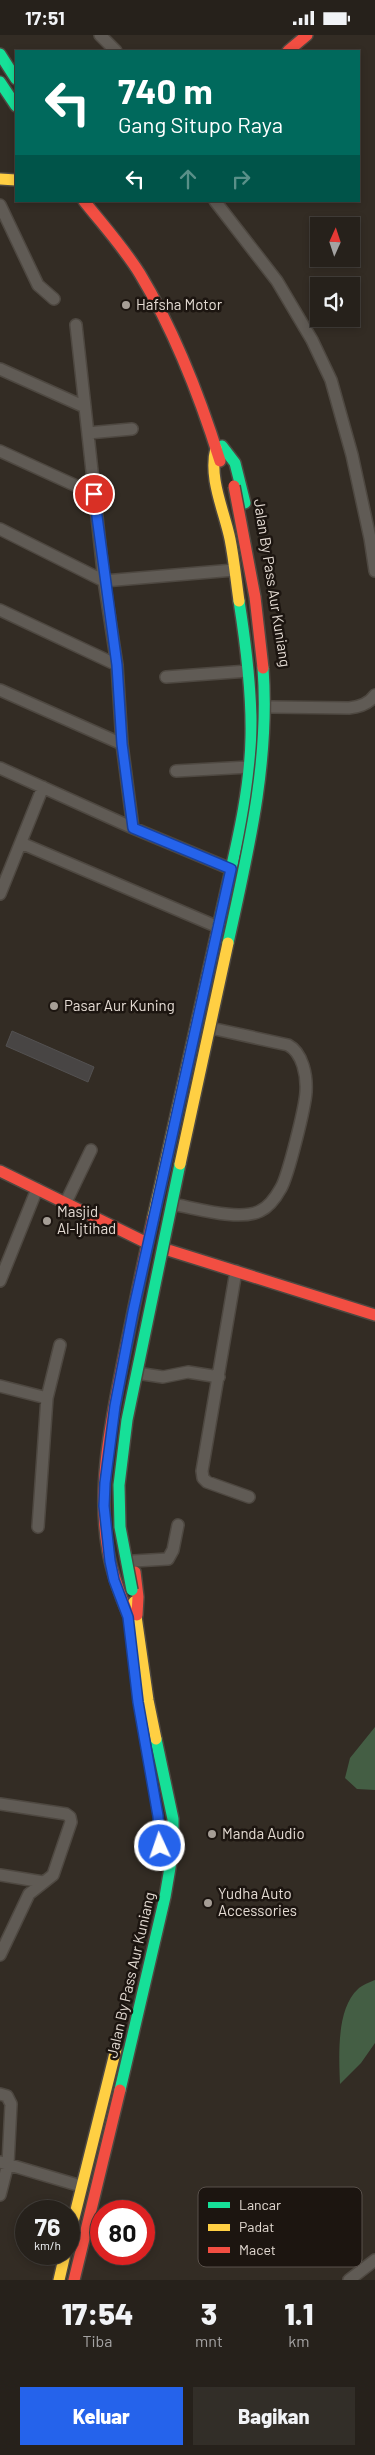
<!DOCTYPE html>
<html lang="id">
<head>
<meta charset="utf-8">
<style>
	body { margin:0; font-family:Barlow,sans-serif; background:#322e28; color:#f1f3f6; height:100vh; display:flex; flex-direction:column; font-size:19px; white-space:nowrap }
	* { box-sizing:border-box; margin:0 }
	p { font-size:16px; color:#a4a3a3 }
	.icon { flex:none; width:28px; height:28px; fill:none; stroke:currentColor; stroke-width:2; stroke-linecap:round; stroke-linejoin:round }
	.map { position:relative; height:2245px; overflow:hidden }
	.side { display:flex; flex-direction:column; background:#26211b; flex:1 }
	.side>* { flex:none }
	.hud { position:absolute; left:15px; top:15px; width:345px; height:152px; border-radius:0px; box-shadow:0 2px 8px #0003,0 0 0 1px #423e3a; background:#00695c; color:#fff; overflow:hidden }
	.needle { width:32px; rotate:3deg }
	.tools { position:absolute; left:310px; top:182px; display:grid; gap:10px }
	.tools a { display:grid; place-items:center; width:50px; height:50px; border-radius:0px; background:#26211b; box-shadow:0 2px 8px #0003,0 0 0 1px #423e3a; font-size:25px }
	.speed { position:absolute; left:15px; top:2165px; display:flex; gap:10px; font-size:25px; font-weight:700; text-align:center }
	.speed>* { display:grid; place-content:center; width:65px; height:65px; border-radius:50%; background:#26211b; box-shadow:0 2px 8px #0003,0 0 0 1px #423e3a; line-height:1 }
	.speed small { font-size:12px; font-weight:400 }
	.speed .limit { border:8px solid #d22; background:#fff; color:#111 }
	.pin { position:absolute; display:grid; place-items:center; width:42px; height:42px; color:#fff; margin:-21px; border:2px solid #fff; border-radius:50%; box-shadow:0 1px 5px #0007 }
	.me { position:absolute; width:55px; margin:-28px; rotate:357deg; stroke-linejoin:round; filter:drop-shadow(0 0 4px #0008) }
	.turn { display:flex; align-items:center; gap:18px; height:105px; padding:0 20px; font-size:22px }
	.turn .icon { width:65px; height:65px; stroke-width:2.5 }
	.turn b { display:block; font-size:35px; line-height:42px }
	.lanes { display:flex; align-items:center; height:48px; padding:0 20px; background:#0003; justify-content:center; gap:25px; direction:ltr }
	.lanes .off { opacity:.35 }
	.eta { display:flex; justify-content:space-evenly; align-items:center; height:85px; text-align:center }
	.eta b { font-size:30px; font-weight:800; line-height:35px }
	.primary-button { display:flex; gap:10px; margin-top:auto; padding:10px 20px }
	.primary-button a { flex:1; height:58px; border-radius:0px; background:#2563eb; color:#fff; font-size:20px; font-weight:800; line-height:58px; text-align:center }
	.primary-button a+a { background:#322e28; color:#f1f3f6 }
	.status { display:flex; justify-content:space-between; align-items:center; height:35px; padding:0 25px; background:#26211b; direction:ltr }
	.status svg { height:14px; fill:currentColor }
	.map>svg:first-child { display:block }
</style>
</head>
<body>
<div class="status"><b>17:51</b><svg viewBox="0 0 49 12"><path d="M0 12V9h3v3zM5 12V6h3v6zM10 12V3h3v9zM15 12V0h3v12zM26 1h20v11H26zM47 4h2v5h-2z"/></svg></div>
<div class="map">
<svg width="375" height="2245" viewBox="0 0 375 2245">
	<rect width="100%" height="100%" fill="#332c24"/>
	<path fill="#445e44" d="M375 1692V1755L357 1754 345 1743 350 1723Z
		M375 1945V2008L361 2028 340 2049C339 2022 336 1974 358 1954 362 1950 370 1947 375 1945Z"/>
	<path fill="#484544" stroke="#535151" d="M12 996 94 1032 88 1047 6 1011Z"/>
	<g fill="none" stroke-linecap="round" stroke-linejoin="round">
		<g stroke="#4e4841" stroke-width="14">
			<path id="street" d="M100 0 116 16
				M215 166 277 246 312 305 331 345 352 420 370 503 375 536
				M0 170 38 250 54 264
				M76 290 85 372
				M0 334 85 372 104 546 117 630 122 709
				M88 398 132 394
				M0 416 94 459
				M0 494 104 546 234 535
				M0 575 117 630
				M166 642 248 636
				M0 655 122 709 133 793
				M272 672 349 673C360 672 369 669 375 660
				M0 733 133 793 231 834
				M176 736 249 732
				M21 808 218 892
				M0 859 43 752
				M66 1167 91 1115
				M177 1170C199 1174 240 1186 260 1176 269 1172 276 1162 281 1153 288 1141 305 1073 306 1057 307 1041 303 1018 288 1010L215 994
				M236 1236 202 1436 203 1443 207 1447 249 1462
				M0 1246 37 1154
				M143 1339 163 1342 188 1337 219 1342
				M0 1351 47 1363
				M38 1492 47 1363 60 1310
				M134 1526 168 1524 173 1515 178 1490
				M0 1769 66 1779 70 1782 71 1787 53 1840 29 1859 0 1920
				M0 1840 43 1847
				M0 2059 7 2061 11 2069 8 2129 0 2160
				M0 2127 81 2151
				M349 2245 375 2225"/>
		</g>
		<g stroke="#4e4841" stroke-width="14">
			<path id="fast" d="M0 19 16 44
				M0 47 16 71
				M222 411 235 428 245 468
				M219 888C232 827 250 764 251 702 252 656 246 610 239 566
				M120 2055 165 1862 173 1815V1784L156 1704"/>
		</g>
		<g stroke="#4e4841" stroke-width="14">
			<path id="slow" d="M0 144 16 145
				M216 413C208 443 224 475 230 504 234 524 236 545 239 566
				M153 1183 219 888
				M134 1567 148 1665 156 1704
				M69 2203 116 2014
				M59 2245 65 2219"/>
		</g>
		<g stroke="#4e4841" stroke-width="14">
			<path id="jam" d="M288 16 307 0
				M84 166C103 190 124 213 140 239 175 297 200 362 220 426
				M0 1136 147 1208
				M168 1215 375 1280
				M135 1537 138 1562 137 1580
				M129 1581C120 1560 112 1539 108 1516 97 1456 110 1391 122 1331 132 1282 142 1232 153 1183
				M74 2245 120 2055"/>
		</g>
		<use href="#street" stroke="#605b55" stroke-width="11"/>
		<use href="#fast" stroke="#16e098" stroke-width="11"/>
		<use href="#slow" stroke="#ffcf43" stroke-width="11"/>
		<use href="#jam" stroke="#f24e42" stroke-width="11"/>
		<g stroke="#4e4841" stroke-width="14" stroke-linecap="butt">
			<path id="fast-bridge" d="M228 908C248 817 270 727 263 633
				M132 1555 120 1492 119 1450 127 1385 180 1129"/>
		</g>
		<g stroke="#4e4841" stroke-width="14" stroke-linecap="butt">
			<path id="slow-bridge" d="M180 1129 228 908"/>
		</g>
		<g stroke="#4e4841" stroke-width="14" stroke-linecap="butt">
			<path id="jam-bridge" d="M234 451 255 562 263 633"/>
		</g>
		<use href="#fast-bridge" stroke="#16e098" stroke-width="11"/>
		<use href="#slow-bridge" stroke="#ffcf43" stroke-width="11"/>
		<use href="#jam-bridge" stroke="#f24e42" stroke-width="11"/>
	</g>
	<g fill="none" stroke-linecap="round" stroke-linejoin="round">
		<g stroke="#184099" stroke-width="12">
			<path id="route" d="M94 459 117 630 122 709 133 793 231 834 133 1277 115 1371 105 1448 104 1471 110 1526 114 1545 128 1582 138 1667 158 1781 160 1811"/>
		</g>
		<use href="#route" stroke="#2563eb" stroke-width="9"/>
	</g>
	<g fill="#a69e96" stroke="#1c1510" stroke-width="2">
		<circle cx="126" cy="270" r="5"/>
		<circle cx="54" cy="971" r="5"/>
		<circle cx="47" cy="1186" r="5"/>
		<circle cx="212" cy="1799" r="5"/>
		<circle cx="208" cy="1868" r="5"/>
	</g>
	<g text-anchor="middle" stroke-width="5" stroke-linejoin="round" paint-order="stroke">
		<g font-size="15" fill="#e4dbd3" stroke="#1c1510" text-anchor="start">
			<text x="136" y="275">Hafsha Motor</text>
			<text x="64" y="976">Pasar Aur Kuning</text>
			<text x="57" y="1182">Masjid<tspan x="57" dy="17">Al-Ijtihad</tspan></text>
			<text x="222" y="1804">Manda Audio</text>
			<text x="218" y="1864">Yudha Auto<tspan x="218" dy="17">Accessories</tspan></text>
		</g>
		<g font-size="15" fill="#e4dbd3" stroke="#1c1510">
			<text transform="translate(272 548) rotate(81)" y="5">Jalan By Pass Aur Kuniang</text>
			<text transform="translate(131 1940) rotate(-77)" y="5">Jalan By Pass Aur Kuniang</text>
		</g>
	</g>
	<rect x="198" y="2152" width="164" height="80" rx="8" fill="#1c1510" stroke="#58504a" stroke-width="1"/>
	<rect x="208" y="2167" width="22" height="6" fill="#16e098"/>
	<rect x="208" y="2189" width="22" height="7" fill="#ffcf43"/>
	<rect x="208" y="2212" width="22" height="6" fill="#f24e42"/>
	<g font-size="14" fill="#e4dbd3">
		<text x="239" y="2175">Lancar</text>
		<text x="239" y="2197">Padat</text>
		<text x="239" y="2220">Macet</text>
	</g>
</svg>
<div class="tools">
<a><svg class="needle" viewBox="-14 -14 28 28"><path d="M0-13l5 13h-10z" fill="#e53935"/><path d="M0 13l5-13h-10z" fill="#a4a3a3"/></svg></a>
<a><svg class="icon" aria-label="sound" viewBox="0 0 24 24"><path d="M4 9h4l5-4v14l-5-4H4zM17 9q2 3 0 6"/></svg></a>
</div>
<div class="speed"><div>76<small>km/h</small></div><div class="limit">80</div></div>
<div class="pin" style="left:94px;top:459px;background:#d93025"><svg class="icon" aria-label="arrive" viewBox="0 0 24 24"><path d="M6 21V4h12l-3 4 3 4H6"/></svg></div>
<svg class="me" style="left:160px;top:1811px" viewBox="-20 -20 40 40"><circle r="17" fill="#2563eb" stroke="#fff" stroke-width="3"/><path d="M0-11L8 9 0 5-8 9z" fill="#fff"/></svg>
<div class="hud">
<div class="turn"><svg class="icon" aria-label="left" viewBox="0 0 24 24"><path d="M17 20v-9H6M10 6l-5 5 5 5"/></svg><div><b>740 m</b>Gang Situpo Raya</div></div>
<div class="lanes"><svg class="icon" aria-label="left" viewBox="0 0 24 24"><path d="M17 20v-9H6M10 6l-5 5 5 5"/></svg><svg class="icon off" aria-label="ahead" viewBox="0 0 24 24"><path d="M12 20V5M6 11l6-6 6 6"/></svg><svg class="icon off" aria-label="right" viewBox="0 0 24 24"><path d="M7 20v-9h11M14 6l5 5-5 5"/></svg></div>
</div>
</div>
<section class="side">
<div class="eta">
<div><b>17:54</b><p>Tiba</p></div>
<div><b>3</b><p>mnt</p></div>
<div><b>1.1</b><p>km</p></div>
</div>
<div class="primary-button"><a>Keluar</a><a>Bagikan</a></div>
</section>
</body>
</html>
